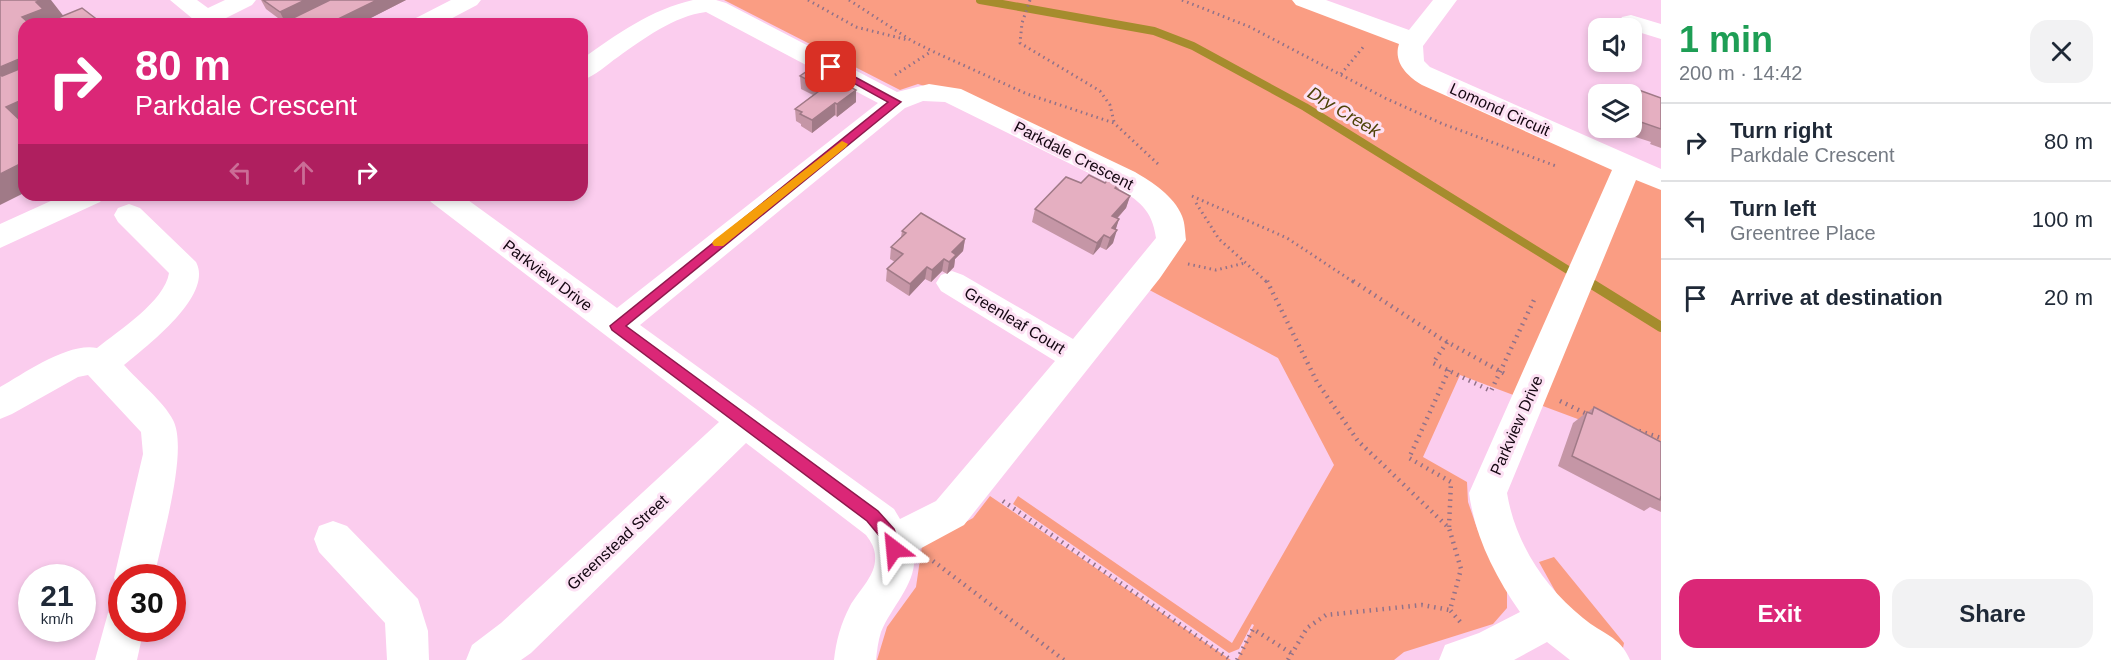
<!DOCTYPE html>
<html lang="en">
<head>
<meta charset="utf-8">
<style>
	body { margin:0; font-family:Helvetica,sans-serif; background:#f2f2f3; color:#1f2937; height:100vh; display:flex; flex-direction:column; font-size:22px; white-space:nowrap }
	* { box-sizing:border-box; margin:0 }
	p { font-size:20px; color:#747a83 }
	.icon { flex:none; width:33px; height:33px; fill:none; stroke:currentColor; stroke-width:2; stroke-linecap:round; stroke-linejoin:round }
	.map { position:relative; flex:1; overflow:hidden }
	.side { display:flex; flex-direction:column; background:#fff; width:450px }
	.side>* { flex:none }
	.guide { position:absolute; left:18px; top:18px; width:570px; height:183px; border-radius:18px; box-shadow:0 3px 9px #0003; background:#db2777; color:#fff; overflow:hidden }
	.buttons { position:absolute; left:1588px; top:18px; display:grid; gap:12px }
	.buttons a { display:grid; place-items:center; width:54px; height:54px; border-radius:12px; background:#fff; box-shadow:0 3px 9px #0003; font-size:30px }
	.speed { position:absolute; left:18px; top:564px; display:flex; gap:12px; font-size:30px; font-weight:700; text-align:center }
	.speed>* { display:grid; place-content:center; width:78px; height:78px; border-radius:50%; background:#fff; box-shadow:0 3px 9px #0003; line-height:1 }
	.speed small { font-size:15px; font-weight:400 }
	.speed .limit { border:9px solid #d22; background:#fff; color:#111 }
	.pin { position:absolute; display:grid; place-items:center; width:51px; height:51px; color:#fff; margin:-26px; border-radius:12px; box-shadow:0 3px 9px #0006 }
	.me { position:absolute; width:66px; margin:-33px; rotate:331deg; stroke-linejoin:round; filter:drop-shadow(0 0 4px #0008) }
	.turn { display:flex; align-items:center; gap:21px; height:126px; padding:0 18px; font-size:27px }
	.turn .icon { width:78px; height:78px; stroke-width:2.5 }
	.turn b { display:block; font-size:42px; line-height:51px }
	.lanes { display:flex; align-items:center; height:57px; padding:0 18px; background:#0003; justify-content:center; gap:30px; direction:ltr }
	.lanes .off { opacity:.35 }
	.round { display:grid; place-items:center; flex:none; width:63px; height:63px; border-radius:18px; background:#f2f2f3 }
	.overview { display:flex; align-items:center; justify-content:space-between; height:102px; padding:0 18px }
	h1 { font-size:36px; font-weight:700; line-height:45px; color:#1e9e55 }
	.action { display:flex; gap:12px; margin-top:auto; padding:12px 18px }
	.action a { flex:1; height:69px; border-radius:18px; background:#db2777; color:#fff; font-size:24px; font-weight:700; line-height:69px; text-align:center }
	.action a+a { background:#f2f2f3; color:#1f2937 }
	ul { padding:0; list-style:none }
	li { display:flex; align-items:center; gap:18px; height:78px; padding:0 18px; border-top:2px solid #e0e1e3 }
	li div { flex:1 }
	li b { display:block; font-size:22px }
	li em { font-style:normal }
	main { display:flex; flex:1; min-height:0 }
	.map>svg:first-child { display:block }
</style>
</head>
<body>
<main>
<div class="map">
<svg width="1661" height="660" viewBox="0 0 1661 660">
	<rect width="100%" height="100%" fill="#fbcdee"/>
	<path fill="#fa9d83" d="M724 0H1298L1411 45 1413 65 1661 178V450L1460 375 1423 457 1467 482 1468 502 1478 531 1507 582V608L1493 624 1404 652 1394 660H1237L1254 625 1252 624 1239 649 1229 653 1013 504 1018 496 1232 643 1334 465 1278 358 1138 284 1171 240 1146 192 952 95 918 84 900 90Z
		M990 496 1231 660H877L887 627 916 587 922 546 973 518Z
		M1554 557 1624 643 1623 648 1599 636 1559 598 1539 562Z"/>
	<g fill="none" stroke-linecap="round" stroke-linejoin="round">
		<path stroke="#a58c2d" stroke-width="8" d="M980 0 1154 31 1193 46 1305 107 1589 283"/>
		<path stroke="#a58c2d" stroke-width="10" d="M1587 281 1661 327"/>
		<path stroke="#917289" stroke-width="3" stroke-dasharray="1.5 4" stroke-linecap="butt" d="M808 0 856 27 908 40
			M849 0 912 41 932 51 1027 94 1114 123 1158 164
			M1030 0 1022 23 1020 43 1100 91 1110 105 1114 122
			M1182 0 1250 27 1385 98 1443 124 1556 166
			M1341 74 1364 46
			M895 75 932 51
			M1192 196 1287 238 1355 283
			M1196 203 1219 239 1268 283
			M1188 264 1216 270 1245 263"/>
		<path stroke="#917289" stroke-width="4.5" stroke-dasharray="1.5 5" stroke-linecap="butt" d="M1267 281 1317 382 1358 441 1449 528 1461 569 1450 610 1462 624
			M1353 281 1440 338 1505 374
			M1447 342 1433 363 1491 391 1534 300
			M1449 370 1409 458 1451 482 1449 527
			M1560 401 1589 415
			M1639 431 1661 438
			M1003 501 1231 660
			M933 561 1064 660
			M1237 660 1253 629 1291 653
			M1288 660 1307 628 1326 615 1422 605 1450 610"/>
		<path fill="#fff" fill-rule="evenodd" d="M170 0H197L208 8 225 0H256L252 5 224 19 227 24H199Z
			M693 0H716L726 3 897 92 929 84 961 89 1135 172C1152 182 1174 196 1182 216 1185 223 1185 232 1186 240L1160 278 964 525 914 552C918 583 892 605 881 632 878 641 877 651 876 660H834C836 641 841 623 850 606 858 592 874 577 875 561 876 550 872 543 866 535L746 443 531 653 521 660H466L472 645 501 623 719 422 431 202 426 195H461L617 308 878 103 706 12C674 16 643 39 618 57 606 65 596 76 582 80V59C615 35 652 9 693 0ZM923 101 945 102 1115 186C1139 201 1152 209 1156 238L1073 339 963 275 952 271 941 275 936 283 941 291 1055 361 936 501 900 519 894 509 640 325 905 108Z
			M1292 0H1326L1409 30 1433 0H1457L1423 46 1424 61 1430 67 1661 169V190L1636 180 1507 493C1515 542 1544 587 1583 618 1602 634 1620 636 1630 660H1570L1547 642 1514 660H1439L1445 645 1479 633 1520 612C1495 576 1475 537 1469 493L1612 170 1422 85C1407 76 1393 62 1399 44L1296 5Z
			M1631 15 1661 24V39L1622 27 1619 22 1622 17Z
			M129 204 140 208 196 262C214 295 147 346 124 365 138 381 164 402 173 420 189 450 161 542 154 578H122V592L114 578 143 454 141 432 88 375 78 377 12 414 0 419V387C25 373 68 342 97 348 118 331 165 301 169 273L118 222 114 215 118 208Z
			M333 521 347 526 418 599 428 631 429 660H387L385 623 319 552 314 539 319 526Z
			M122 608V628H144L137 660H95L108 613Z"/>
		<path fill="#fff" fill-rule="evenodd" d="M451 0H481L477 5 441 24H411L414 19Z
			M64 195H105L100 202 0 248V224Z"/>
	</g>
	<path fill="#c596a6" d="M261 0H406L359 24H291L290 22 286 24 266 9Z
		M800 76 836 82H847V85L856 90V102L837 117 835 115 812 133 801 126V124L796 121 795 109 813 95 801 89Z
		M1636 89 1661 98V148L1650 144 1651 142 1608 128H1632V94H1630Z
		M1121 182 1118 190 1130 196 1126 208 1117 219H1119L1115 230 1113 243 1106 250 1100 247 1093 255 1032 222 1035 209 1081 183Z
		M902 231 965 239 963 251 955 259 954 267 947 274 942 271 931 282 925 279 909 296 886 281 887 269 895 262 890 259 891 247 901 237Z
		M1594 407 1661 442V512L1650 507 1644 511 1558 466 1573 423 1587 412H1588Z"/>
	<path fill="#a07a87" d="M42 0H51L65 18 48 22 50 24H28L22 17 36 2Z
		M305 0H337L289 20 290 22 286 24 280 12Z
		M377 0H406L359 24H328Z
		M24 57V86L0 75V67Z
		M856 90V102L837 117V104Z
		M24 99V127L6 107Z
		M835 103V115L812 133V120Z
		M24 162V193L0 205V174Z
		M1130 196 1126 208 1108 228 1112 216Z
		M1119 219 1115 232 1112 228Z
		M1117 230 1113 243 1106 250 1110 238Z
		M1104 235 1100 247 1093 255 1097 243Z
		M965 239 963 251 955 259 954 267 947 274 949 262 952 252Z
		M944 259 942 271 931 282 932 270Z
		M927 267 925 279 909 296 910 284Z"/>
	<path fill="#e5afc1" stroke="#a07a87" stroke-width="1.5" d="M0 0H42L36 2 43 9 22 17 30 24H24V57L0 67Z
		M263 0H305L280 12Z
		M330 0H377L328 24H295L289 20Z
		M82 8 99 21 92 24H51L48 22Z
		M468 19 476 24H458Z
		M24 67V99L6 107 22 122 24 121V162L0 174V74L2 76Z
		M810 69 836 82 840 79 847 82 845 84 856 90 837 104 835 103 812 120 800 114 802 112 795 109 823 88 800 76Z
		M1636 89 1661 98V129L1632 119V96Z
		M1089 175 1105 183 1110 177 1121 182 1115 188 1130 196 1112 216 1119 219 1112 228 1117 230 1110 238 1104 235 1097 243 1035 209 1066 177 1081 183Z
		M921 213 965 239 952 252 956 255 949 262 944 259 932 270 927 267 910 284 887 269 903 254 891 247 906 233 902 231Z
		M1594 407 1661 442V496L1660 500 1572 456 1587 412 1592 414Z"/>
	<path fill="#db2777" stroke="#8e194d" stroke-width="1.5" d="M831 64 901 102 626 326 878 511 894 529 902 549 900 554 894 556 889 554 882 539 867 521 612 330 610 326 888 102 828 69 826 67Z"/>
	<path fill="#f59e0b" d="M842 141 848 144 846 147 723 246H714L712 243 714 240Z"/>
	<g text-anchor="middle" stroke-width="6" stroke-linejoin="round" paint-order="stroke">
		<g font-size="16" fill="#140611" stroke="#fde1f4">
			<text transform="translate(1500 109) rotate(24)" y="6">Lomond Circuit</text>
			<text transform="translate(1074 155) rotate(27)" y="6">Parkdale Crescent</text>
			<text transform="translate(548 275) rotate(37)" y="6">Parkview Drive</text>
			<text transform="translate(1015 320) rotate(31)" y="6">Greenleaf Court</text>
			<text transform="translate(1516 425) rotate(-66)" y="6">Parkview Drive</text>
			<text transform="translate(617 542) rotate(-43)" y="6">Greenstead Street</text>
		</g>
		<g font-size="18" font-style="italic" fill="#4e4208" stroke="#fde1f4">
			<text transform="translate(1344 112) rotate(31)" y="6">Dry Creek</text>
		</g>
	</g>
</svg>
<div class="buttons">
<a><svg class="icon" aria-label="sound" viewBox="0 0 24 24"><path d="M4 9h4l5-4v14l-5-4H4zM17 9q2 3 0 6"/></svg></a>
<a><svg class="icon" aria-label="layers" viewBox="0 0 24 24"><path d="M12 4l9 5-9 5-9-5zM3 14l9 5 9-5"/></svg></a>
</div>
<div class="speed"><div>21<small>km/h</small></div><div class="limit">30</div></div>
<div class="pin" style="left:831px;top:67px;background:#d93025"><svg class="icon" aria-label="arrive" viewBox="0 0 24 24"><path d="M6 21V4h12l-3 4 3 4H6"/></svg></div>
<svg class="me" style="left:894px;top:549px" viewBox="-20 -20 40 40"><path d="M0-17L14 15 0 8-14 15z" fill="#db2777" stroke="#fff" stroke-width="4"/></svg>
<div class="guide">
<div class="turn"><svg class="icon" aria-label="right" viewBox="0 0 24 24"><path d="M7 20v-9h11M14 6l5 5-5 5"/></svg><div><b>80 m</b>Parkdale Crescent</div></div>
<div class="lanes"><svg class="icon off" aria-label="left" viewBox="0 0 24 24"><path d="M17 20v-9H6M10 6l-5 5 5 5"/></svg><svg class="icon off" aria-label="ahead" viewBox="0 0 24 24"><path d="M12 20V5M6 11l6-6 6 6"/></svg><svg class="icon" aria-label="right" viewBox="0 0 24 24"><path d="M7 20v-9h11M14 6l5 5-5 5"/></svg></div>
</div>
</div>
<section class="side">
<div class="overview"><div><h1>1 min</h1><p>200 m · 14:42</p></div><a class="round"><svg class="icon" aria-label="close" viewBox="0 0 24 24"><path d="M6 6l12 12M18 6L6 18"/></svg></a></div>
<ul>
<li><svg class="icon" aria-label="right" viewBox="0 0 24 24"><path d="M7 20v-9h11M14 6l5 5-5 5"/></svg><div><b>Turn right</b><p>Parkdale Crescent</p></div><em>80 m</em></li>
<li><svg class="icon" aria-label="left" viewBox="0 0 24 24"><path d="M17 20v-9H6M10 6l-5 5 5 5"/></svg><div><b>Turn left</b><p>Greentree Place</p></div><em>100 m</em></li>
<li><svg class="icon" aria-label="arrive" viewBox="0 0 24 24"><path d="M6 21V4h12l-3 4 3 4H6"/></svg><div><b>Arrive at destination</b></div><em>20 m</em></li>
</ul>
<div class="action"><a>Exit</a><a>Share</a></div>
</section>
</main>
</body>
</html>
